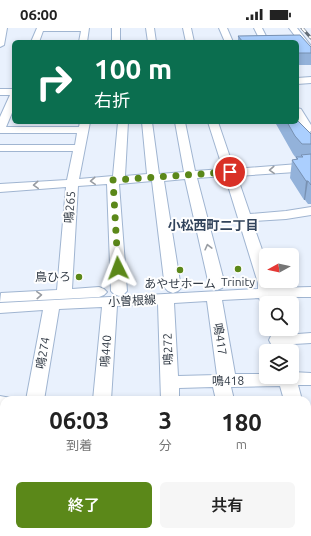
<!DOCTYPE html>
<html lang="ja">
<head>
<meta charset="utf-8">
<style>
	body { margin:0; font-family:Ubuntu,"Noto Sans JP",sans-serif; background:#f6f6f6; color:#222; height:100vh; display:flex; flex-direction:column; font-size:15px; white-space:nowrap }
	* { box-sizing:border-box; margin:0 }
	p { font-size:13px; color:#767676 }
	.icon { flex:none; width:22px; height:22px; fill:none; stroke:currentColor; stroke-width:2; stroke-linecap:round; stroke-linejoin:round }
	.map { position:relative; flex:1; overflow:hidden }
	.panel { position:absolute; left:0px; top:368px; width:311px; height:140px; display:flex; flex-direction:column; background:#fff; border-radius:12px 12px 0 0; box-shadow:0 2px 6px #0003 }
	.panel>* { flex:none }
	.banner { position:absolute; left:12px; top:12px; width:287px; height:84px; border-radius:6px; box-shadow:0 2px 6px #0003; background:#0b6e4f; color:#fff; overflow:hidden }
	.needle { width:26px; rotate:262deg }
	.buttons { position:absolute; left:259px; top:220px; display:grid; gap:8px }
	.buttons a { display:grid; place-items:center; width:40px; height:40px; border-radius:6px; background:#fff; box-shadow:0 2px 6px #0003; font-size:20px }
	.pin { position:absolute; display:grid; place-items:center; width:34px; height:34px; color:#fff; margin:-17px; border:2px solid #fff; border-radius:50%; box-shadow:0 1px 4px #0007 }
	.me { position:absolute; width:44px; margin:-22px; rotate:357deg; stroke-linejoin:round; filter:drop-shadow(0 0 3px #0008) }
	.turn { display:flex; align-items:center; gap:14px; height:84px; padding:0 16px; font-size:18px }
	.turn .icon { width:52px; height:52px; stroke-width:2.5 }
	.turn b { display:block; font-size:28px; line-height:34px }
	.eta { display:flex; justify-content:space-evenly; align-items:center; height:68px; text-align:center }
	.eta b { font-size:24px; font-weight:600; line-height:28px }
	.primary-button { display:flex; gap:8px; margin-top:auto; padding:8px 16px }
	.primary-button a { flex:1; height:46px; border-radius:6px; background:#5b8819; color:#fff; font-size:16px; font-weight:600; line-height:46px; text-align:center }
	.primary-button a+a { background:#f6f6f6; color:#222 }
	.status { display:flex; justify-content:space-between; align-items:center; height:28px; padding:0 20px; background:#fff; direction:ltr }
	.status svg { height:11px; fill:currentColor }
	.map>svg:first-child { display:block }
</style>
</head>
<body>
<div class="status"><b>06:00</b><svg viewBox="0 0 49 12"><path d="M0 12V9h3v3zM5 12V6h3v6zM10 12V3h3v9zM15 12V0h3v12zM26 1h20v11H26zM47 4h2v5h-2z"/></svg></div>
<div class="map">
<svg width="311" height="508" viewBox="0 0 311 508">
	<rect width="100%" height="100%" fill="#e9f1fd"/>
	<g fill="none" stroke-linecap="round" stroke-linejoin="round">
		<g stroke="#a0b5d1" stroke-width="2">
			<path id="minor" d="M0 0H7L4 17 0 19Z
				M37 0H89L87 14H79L81 3H43L39 14H31Z
				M112 0H120V14H112Z
				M146 0H154L156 14H148Z
				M183 0H191L194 14H186Z
				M219 0H227L233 14H225Z
				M254 0H262L269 14H261Z
				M289 0H297L311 18V26L308 25Z
				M311 49V55L297 56V50Z
				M0 61H14V80L6 99H79L80 94H90L79 151 113 148 118 94H128L125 148 147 146 142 94H152L159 146 184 144 175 94H185L195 143 223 141 208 94H218L234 141 311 135V143L237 148 250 186 286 183 311 179V187L286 191 252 193 266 233V253H273L274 260 311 259V269H275V275H266V278L262 277 259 270 222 272 235 346H266V349H292V344L311 345V357H298L302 372H284L280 358 231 359 234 372H216L213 359 179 360V372H161L158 276 117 278 111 372H93L102 279 59 281 44 372H26L43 282 0 285V275L258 261V255L225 148 197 150 225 257 222 260 217 262 212 260 209 257 185 151 164 153 181 260 178 263 173 265 168 263 165 260 152 153 119 156 127 263 124 266 119 268 114 266 111 263 107 156 78 158 72 261 99 259 104 261 107 264 104 267 99 269 0 274 1 265 57 262 66 159 0 164V156L67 152 73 123H0V117H75L77 105H0V89L10 67H0ZM207 273 217 347 178 348 174 275Z
				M297 80 301 81 311 97V103L307 106H299L298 104 302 99 297 91Z
				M311 305V315L277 317 271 316 269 312 271 308Z
				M0 368 11 370 12 372H4V382H0Z
				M307 425 311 426V457L307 456Z
				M0 462 4 463V481L0 480Z
				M307 471H311V489H307Z
				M4 496V504H19L17 508H0V497Z
				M161 504H183L182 508H160Z"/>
		</g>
		<use href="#minor" fill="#fff" fill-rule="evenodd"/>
		<g stroke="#636c77" stroke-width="3">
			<path id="rail" d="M302 0 311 10"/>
		</g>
		<use href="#rail" stroke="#fefefe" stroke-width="2" stroke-dasharray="5.5" stroke-linecap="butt"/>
	</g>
	<path fill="#93b2da" d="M300 7 311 19V37H297V14H238V8Z
		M276 94H297L311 106V176H308L305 172H304L290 150 292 132 296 131V130L293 126 276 96Z"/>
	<path fill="#7891b2" d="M306 153H308L305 172H304Z"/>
	<path fill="#abcffe" stroke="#7891b2" d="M300 7 311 19V25H297V14H243L238 8Z
		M297 92 311 106V116H302L295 108 287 94H297Z
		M311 126V157L308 153H306L292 132 298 131 296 129H303L301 127Z
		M187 504H206V508H187Z"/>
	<defs><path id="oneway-chevron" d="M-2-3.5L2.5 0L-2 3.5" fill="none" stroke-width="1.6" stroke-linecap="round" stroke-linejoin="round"/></defs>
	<g stroke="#989ca2">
		<use href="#oneway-chevron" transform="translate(272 142) rotate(177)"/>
		<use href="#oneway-chevron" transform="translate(93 153) rotate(176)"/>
		<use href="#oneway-chevron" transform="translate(36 157) rotate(176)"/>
		<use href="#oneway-chevron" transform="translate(208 219) rotate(-104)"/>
		<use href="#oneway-chevron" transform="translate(39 267) rotate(-3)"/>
	</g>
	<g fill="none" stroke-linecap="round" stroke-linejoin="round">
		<path stroke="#5b8819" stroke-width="7" stroke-dasharray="0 12.6" d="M118 240 113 152 230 144"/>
	</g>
	<g fill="#5b8819" stroke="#fefefe" stroke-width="1.5">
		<circle cx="238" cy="241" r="4"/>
		<circle cx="180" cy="242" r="4"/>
		<circle cx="79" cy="249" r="4"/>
	</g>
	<g text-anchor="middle" stroke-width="4" stroke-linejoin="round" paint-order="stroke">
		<g font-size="12" fill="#313a45" stroke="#fefefe">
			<text transform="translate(70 179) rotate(-86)" y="4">鳴265</text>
			<text transform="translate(132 273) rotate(-3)" y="4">小曽根線</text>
			<text transform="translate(220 311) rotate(81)" y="4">鳴417</text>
			<text transform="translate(168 321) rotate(-92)" y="4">鳴272</text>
			<text transform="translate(106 323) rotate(-86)" y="4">鳴440</text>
			<text transform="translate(43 325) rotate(-80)" y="4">鳴274</text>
			<text transform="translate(228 353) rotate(-1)" y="4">鳴418</text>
		</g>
		<g font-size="12" fill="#313a45" stroke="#fefefe">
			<text x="71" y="253" text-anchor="end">鳥ひろ</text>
			<text x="238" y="258">Trinity</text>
			<text x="180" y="260">あやせホーム</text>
		</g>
		<g font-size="13" font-weight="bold" fill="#31435b" stroke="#fefefe">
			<text x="213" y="202">小松西町二丁目</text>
		</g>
	</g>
</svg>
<div class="buttons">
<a><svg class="needle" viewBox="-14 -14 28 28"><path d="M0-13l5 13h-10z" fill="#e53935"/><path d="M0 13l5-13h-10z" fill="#767676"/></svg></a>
<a><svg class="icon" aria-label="search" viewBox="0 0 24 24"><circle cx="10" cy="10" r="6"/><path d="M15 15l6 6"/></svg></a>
<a><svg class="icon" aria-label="layers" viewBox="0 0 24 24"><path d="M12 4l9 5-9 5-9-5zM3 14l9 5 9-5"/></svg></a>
</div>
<div class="pin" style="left:230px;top:144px;background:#d93025"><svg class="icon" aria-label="arrive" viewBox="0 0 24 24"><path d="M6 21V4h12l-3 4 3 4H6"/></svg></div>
<svg class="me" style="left:118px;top:240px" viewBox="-20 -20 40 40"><path d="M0-17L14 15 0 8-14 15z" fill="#5b8819" stroke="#fff" stroke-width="4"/></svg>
<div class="banner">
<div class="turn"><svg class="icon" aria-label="right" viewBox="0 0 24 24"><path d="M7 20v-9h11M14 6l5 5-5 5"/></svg><div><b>100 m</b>右折</div></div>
</div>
<section class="panel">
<div class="eta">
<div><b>06:03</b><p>到着</p></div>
<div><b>3</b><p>分</p></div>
<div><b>180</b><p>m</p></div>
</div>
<div class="primary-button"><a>終了</a><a>共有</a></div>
</section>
</div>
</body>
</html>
